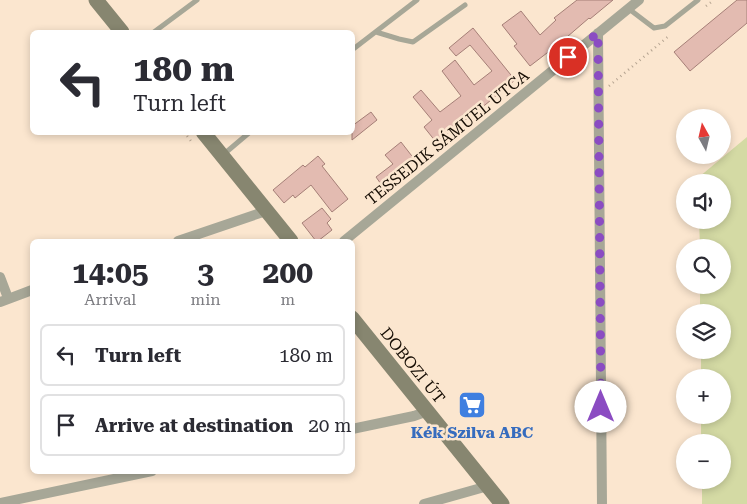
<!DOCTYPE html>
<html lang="en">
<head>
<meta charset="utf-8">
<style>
	body { margin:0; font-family:"Roboto Serif",serif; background:#f7f7f7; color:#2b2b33; height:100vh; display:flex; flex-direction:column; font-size:19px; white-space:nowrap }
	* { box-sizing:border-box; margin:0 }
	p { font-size:16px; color:#7c7c81 }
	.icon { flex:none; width:28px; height:28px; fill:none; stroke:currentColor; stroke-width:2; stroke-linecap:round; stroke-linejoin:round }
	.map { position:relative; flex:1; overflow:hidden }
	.details { position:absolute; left:30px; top:239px; width:325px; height:235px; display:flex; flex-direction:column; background:#fff; border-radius:8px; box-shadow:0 2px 8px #0003 }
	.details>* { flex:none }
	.guide { position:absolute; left:30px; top:30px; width:325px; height:105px; border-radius:8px; box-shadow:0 2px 8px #0003; background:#fff; color:#2b2b33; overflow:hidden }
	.needle { width:32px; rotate:352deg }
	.fabs { position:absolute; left:676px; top:109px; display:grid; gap:10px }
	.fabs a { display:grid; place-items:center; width:55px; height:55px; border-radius:50%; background:#fff; box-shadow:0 2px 8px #0003; font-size:25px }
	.pin { position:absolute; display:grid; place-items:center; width:42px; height:42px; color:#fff; margin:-21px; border:2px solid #fff; border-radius:50%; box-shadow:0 1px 5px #0007 }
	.me { position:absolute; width:55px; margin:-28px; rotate:0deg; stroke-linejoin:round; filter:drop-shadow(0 0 4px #0008) }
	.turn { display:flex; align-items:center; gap:18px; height:105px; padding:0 20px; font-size:22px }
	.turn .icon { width:65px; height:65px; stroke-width:2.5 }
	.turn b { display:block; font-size:35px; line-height:42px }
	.eta { display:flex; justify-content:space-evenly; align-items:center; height:85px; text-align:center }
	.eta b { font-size:30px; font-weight:700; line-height:35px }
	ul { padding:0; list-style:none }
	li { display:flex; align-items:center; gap:15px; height:62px; margin:0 10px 8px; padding:0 10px; border:2px solid #e1e1e2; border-radius:8px }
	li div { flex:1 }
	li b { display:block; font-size:19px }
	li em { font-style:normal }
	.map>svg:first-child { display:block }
</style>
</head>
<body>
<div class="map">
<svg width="747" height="504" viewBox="0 0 747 504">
	<rect width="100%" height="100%" fill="#fbe6cf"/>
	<path fill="#d4daa4" d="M747 137V504H702V480H722V442H701V415H722V378L701 377V350H722V312H700V285H722V248L700 247 699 220H722V182H699V177Z"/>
	<path fill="#e3bbb1" stroke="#a57f77" d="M577 0H613L590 19 589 18 560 43 530 66 514 46 517 44 502 25 521 11 540 35 556 20 554 18Z
		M737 0H747V23L690 71 674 52Z
		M473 28 515 80 485 105 436 142 424 127 432 120 413 97 421 90 440 112 461 96 442 71 455 60 474 85 492 71 470 45 456 56 449 48Z
		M371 112 377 120 352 140V126Z
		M401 142 415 160 383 187 376 177 393 164 385 155Z
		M318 156 325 164 322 166 348 199 332 212 311 185 295 198 293 195 284 203 273 190 303 165 305 167Z
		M322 208 331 219 327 223 332 230 318 241H316L302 223Z"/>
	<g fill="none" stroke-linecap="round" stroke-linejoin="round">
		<path stroke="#b5a491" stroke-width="2.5" stroke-dasharray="1 4" stroke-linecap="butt" d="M706 6 714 0
			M609 86 670 35
			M184 132 191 141"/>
		<path stroke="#a7a797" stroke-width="5" d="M629 9 654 28 665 26 698 0
			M154 32 197 0
			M376 32 399 39 413 42 465 5
			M352 50 417 0
			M224 154 250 132"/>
		<path stroke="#a7a797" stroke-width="10" d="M598 33 602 504
			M178 241 266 211
			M344 241 639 0
			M0 277 8 298
			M0 302 32 290
			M352 429 414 416 428 411
			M0 503 152 471
			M424 504 488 486"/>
		<path stroke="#878670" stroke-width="15" d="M96 0 122 32
			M203 132 291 241
			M352 318 502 504"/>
	</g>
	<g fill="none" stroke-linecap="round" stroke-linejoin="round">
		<path stroke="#8b4cc2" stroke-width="9" stroke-dasharray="0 16.2" d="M568 57 598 33 601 407"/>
	</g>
	<defs>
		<g id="supermarket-square" transform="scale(1.4375)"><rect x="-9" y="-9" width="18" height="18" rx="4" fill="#3f7fe0" stroke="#fbe6cf"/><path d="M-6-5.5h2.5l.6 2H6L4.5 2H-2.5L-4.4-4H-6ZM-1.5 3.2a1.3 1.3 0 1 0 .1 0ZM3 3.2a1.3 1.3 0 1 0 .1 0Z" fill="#fff"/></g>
	</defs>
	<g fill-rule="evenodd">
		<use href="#supermarket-square" x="472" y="405"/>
	</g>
	<g text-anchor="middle" stroke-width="5" stroke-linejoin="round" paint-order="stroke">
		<g font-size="16" fill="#160d04" stroke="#fbe6cf">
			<text transform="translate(447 137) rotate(-39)" y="6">TESSEDIK SÁMUEL UTCA</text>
			<text transform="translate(413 365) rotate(51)" y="6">DOBOZI ÚT</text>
		</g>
		<g font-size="16" font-weight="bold" fill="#366cbe" stroke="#fbe6cf">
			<text x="472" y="438">Kék Szilva ABC</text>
		</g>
	</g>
</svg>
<div class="fabs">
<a><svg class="needle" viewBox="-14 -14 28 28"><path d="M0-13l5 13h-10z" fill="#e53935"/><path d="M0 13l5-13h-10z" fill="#7c7c81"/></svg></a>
<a><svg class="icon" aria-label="sound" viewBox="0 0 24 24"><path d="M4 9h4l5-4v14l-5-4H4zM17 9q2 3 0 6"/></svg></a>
<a><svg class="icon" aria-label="search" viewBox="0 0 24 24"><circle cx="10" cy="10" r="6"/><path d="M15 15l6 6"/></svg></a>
<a><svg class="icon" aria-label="layers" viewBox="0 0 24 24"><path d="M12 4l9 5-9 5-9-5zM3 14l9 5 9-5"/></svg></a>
<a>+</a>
<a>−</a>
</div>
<div class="pin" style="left:568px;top:57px;background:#d93025"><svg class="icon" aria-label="arrive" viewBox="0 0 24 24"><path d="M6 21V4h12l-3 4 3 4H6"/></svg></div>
<svg class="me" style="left:601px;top:407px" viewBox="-20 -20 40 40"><circle r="19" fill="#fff"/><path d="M0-13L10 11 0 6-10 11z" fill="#8b4cc2"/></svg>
<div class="guide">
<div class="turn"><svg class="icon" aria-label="left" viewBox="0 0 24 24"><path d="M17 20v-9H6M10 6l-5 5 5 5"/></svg><div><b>180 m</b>Turn left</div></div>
</div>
<section class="details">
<div class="eta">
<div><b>14:05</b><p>Arrival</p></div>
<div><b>3</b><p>min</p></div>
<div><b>200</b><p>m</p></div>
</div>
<ul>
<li><svg class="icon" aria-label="left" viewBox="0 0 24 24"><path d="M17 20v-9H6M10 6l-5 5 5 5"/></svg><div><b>Turn left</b></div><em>180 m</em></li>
<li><svg class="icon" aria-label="arrive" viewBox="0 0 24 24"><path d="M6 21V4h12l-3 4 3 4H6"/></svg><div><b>Arrive at destination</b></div><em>20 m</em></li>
</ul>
</section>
</div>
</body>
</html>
